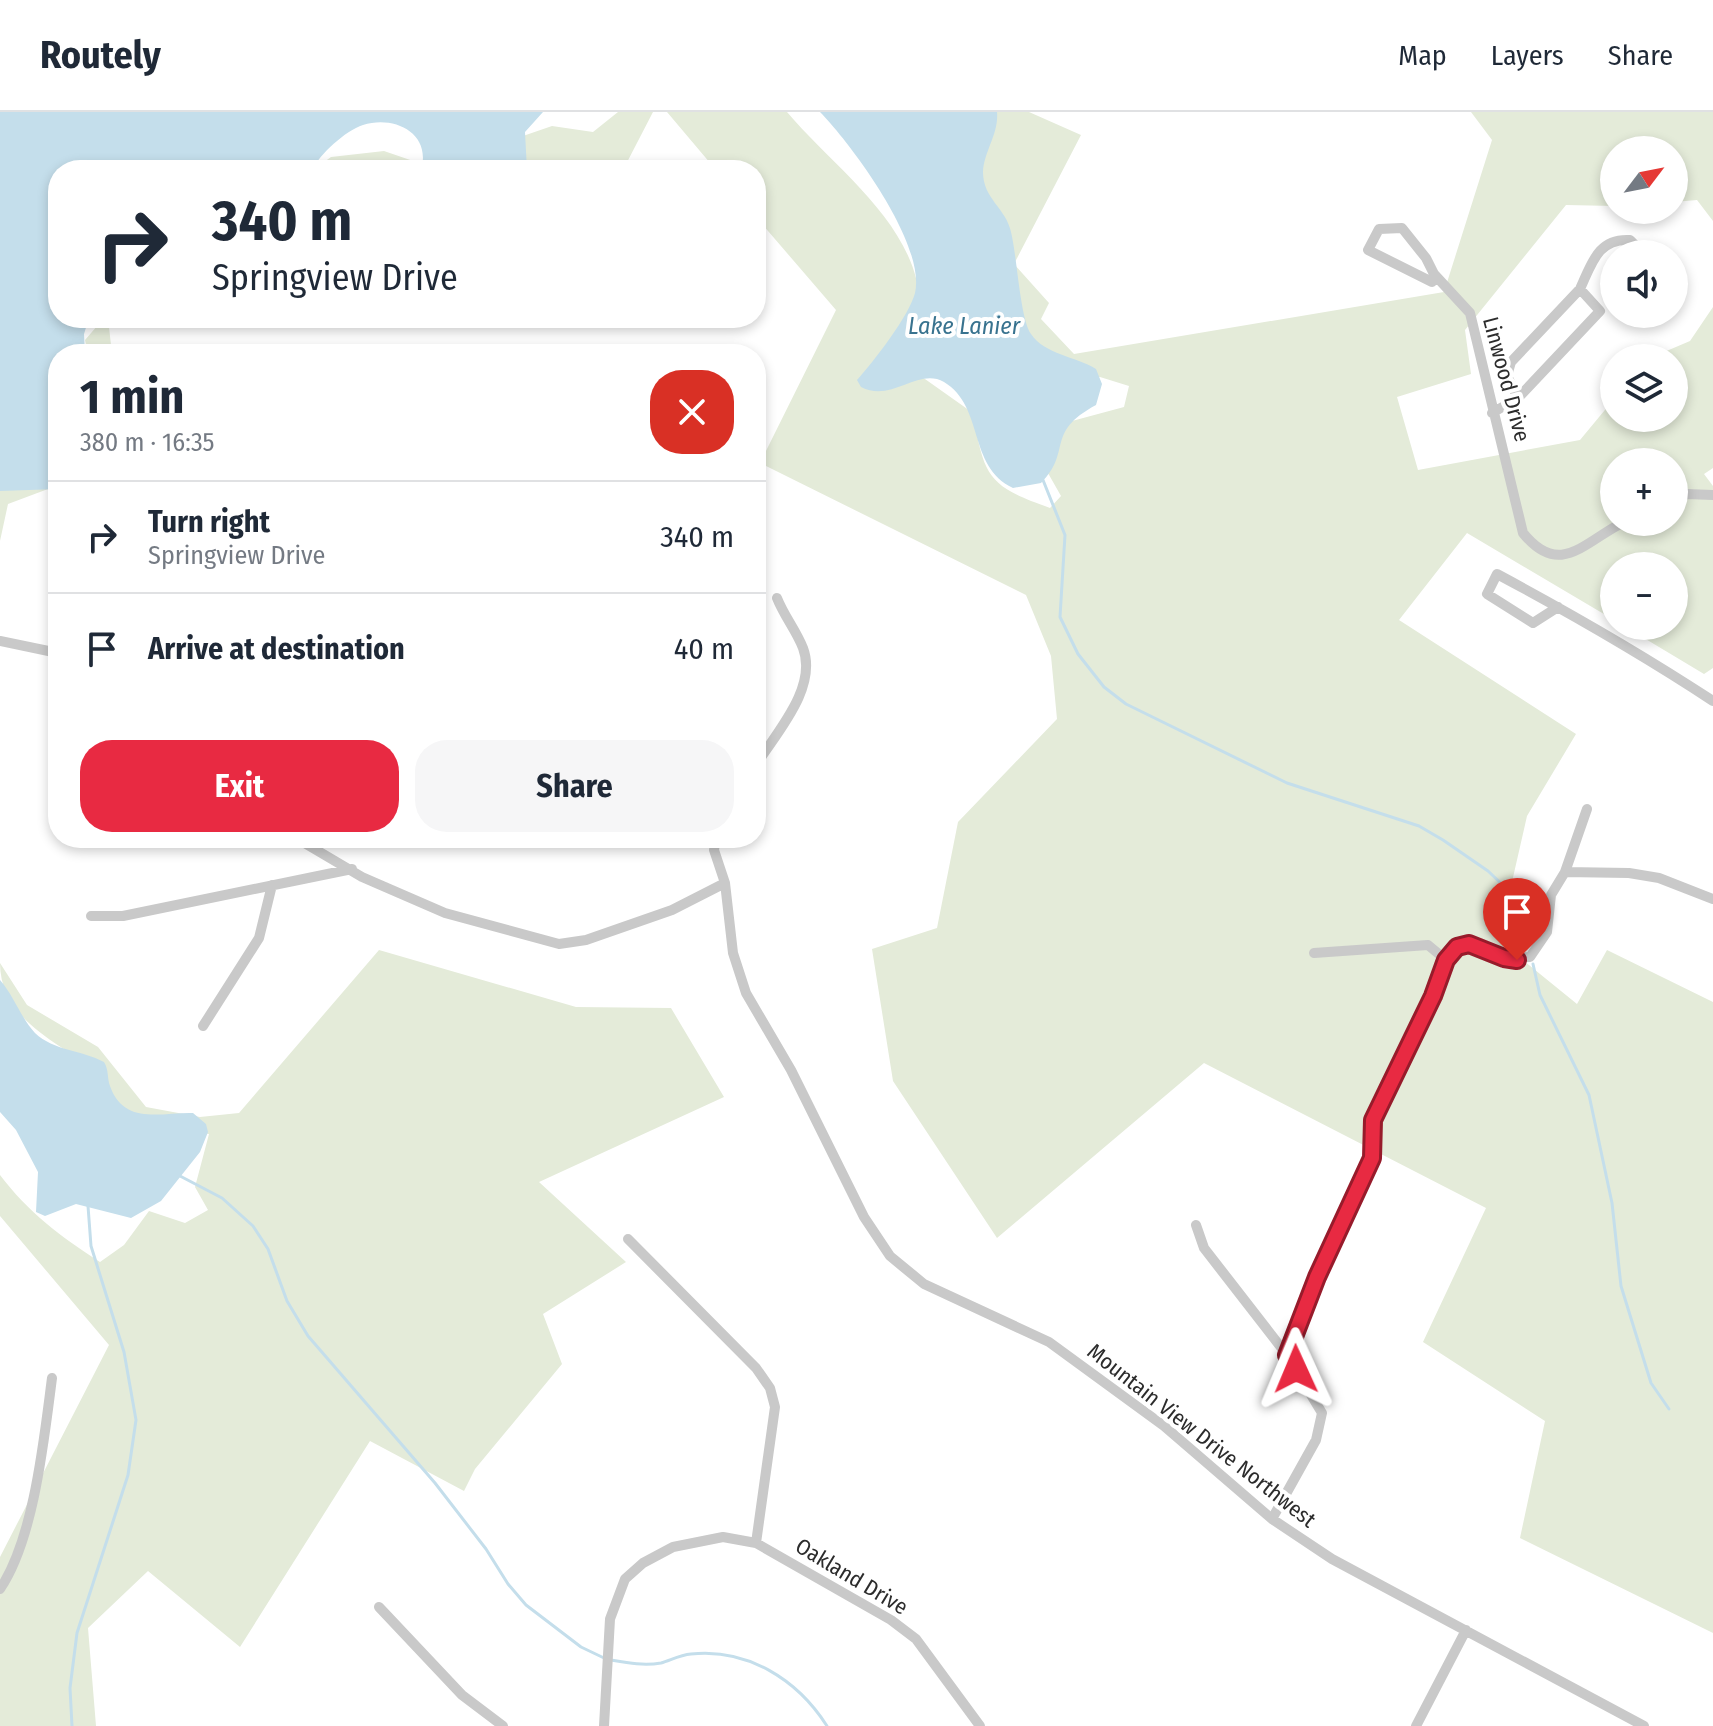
<!DOCTYPE html>
<html lang="en">
<head>
<meta charset="utf-8">
<style>
	body { margin:0; font-family:"Fira Sans Condensed",sans-serif; background:#f6f6f7; color:#1f2937; height:100vh; display:flex; flex-direction:column; font-size:30px; white-space:nowrap }
	* { box-sizing:border-box; margin:0 }
	p { font-size:26px; color:#747a83 }
	.icon { flex:none; width:44px; height:44px; fill:none; stroke:currentColor; stroke-width:2; stroke-linecap:round; stroke-linejoin:round }
	.map { position:relative; flex:1; overflow:hidden }
	.details { position:absolute; left:48px; top:232px; width:718px; height:504px; display:flex; flex-direction:column; background:#fff; border-radius:32px; box-shadow:0 4px 12px #0003 }
	.details>* { flex:none }
	.hud { position:absolute; left:48px; top:48px; width:718px; height:168px; border-radius:32px; box-shadow:0 4px 12px #0003; background:#fff; color:#1f2937; overflow:hidden }
	.needle { width:52px; rotate:58deg }
	.tools { position:absolute; left:1600px; top:24px; display:grid; gap:16px }
	.tools a { display:grid; place-items:center; width:88px; height:88px; border-radius:50%; background:#fff; box-shadow:0 4px 12px #0003; font-size:40px }
	.pin { position:absolute; display:grid; place-items:center; width:68px; height:68px; color:#fff; margin:-82px -34px; border-radius:50% 50% 50% 0; rotate:-45deg; box-shadow:0 0 8px #0007 }
	.pin .icon { rotate:45deg }
	.me { position:absolute; width:88px; margin:-44px; rotate:359deg; stroke-linejoin:round; filter:drop-shadow(0 0 6px #0008) }
	.turn { display:flex; align-items:center; gap:28px; height:168px; padding:0 32px; font-size:36px }
	.turn .icon { width:104px; height:104px; stroke-width:2.5 }
	.turn b { display:block; font-size:56px; line-height:68px }
	.round { display:grid; place-items:center; flex:none; width:84px; height:84px; border-radius:32px; background:#f6f6f7 }
	.overview { display:flex; align-items:center; justify-content:space-between; height:136px; padding:0 32px }
	h1 { font-size:48px; font-weight:700; line-height:60px }
	.primary-button { display:flex; gap:16px; margin-top:auto; padding:16px 32px }
	.primary-button a { flex:1; height:92px; border-radius:32px; background:#e82a42; color:#fff; font-size:32px; font-weight:700; line-height:92px; text-align:center }
	.primary-button a+a { background:#f6f6f7; color:#1f2937 }
	ul { padding:0; list-style:none }
	li { display:flex; align-items:center; gap:24px; height:112px; padding:0 32px; border-top:2px solid #e0e1e3 }
	li div { flex:1 }
	li b { display:block; font-size:30px }
	li em { font-style:normal }
	header { display:flex; align-items:center; gap:48px; box-sizing:border-box; height:112px; padding:0 40px; background:#fff; border-bottom:2px solid #e0e1e3 }
	header strong { font-size:38px }
	nav { display:flex; gap:44px; margin-inline-start:auto; font-size:28px }
	.map>svg:first-child { display:block }
</style>
</head>
<body>
<header>
<strong>Routely</strong>
<nav><a>Map</a><a>Layers</a><a>Share</a></nav>
</header>
<div class="map">
<svg width="1713" height="1614" viewBox="0 0 1713 1614">
	<rect width="100%" height="100%" fill="#fff"/>
	<path fill="#e4ebd9" fill-rule="evenodd" d="M618 0H653L623 58H519L523 24 552 14 593 20Z
		M667 0H787C835 57 918 113 920 194 920 213 912 236 908 255L973 301C984 364 987 374 1050 396L1061 384 1040 347 1046 316 1124 295 1129 274 1100 265 1069 267 1021 231 957 0H1029L1081 23 1014 152 1049 191 1041 207 1074 242 1444 180 1492 28 1471 0H1713V109L1697 88 1674 90V38H1614V94L1566 93 1465 218 1471 262 1397 285 1418 358 1580 328 1614 287V306H1674V246H1650L1690 229 1713 195V356L1704 362 1713 374V556L1704 562 1624 514H1674V454H1614V508L1467 421 1399 508 1576 622 1527 704 1501 818 1518 844 1577 892 1607 838 1713 890V1521L1520 1426 1545 1309 1423 1230 1486 1096 1204 951 997 1126 893 969 872 837 937 816 958 710 1057 607 1051 544 1026 483 760 351 836 198 756 105V58H716ZM1614 350H1674V410H1614Z
		M384 39 419 51 415 58H313L331 45Z
		M104 206H108L112 242H88L85 228Z
		M16 364 58 366V384L48 377 8 392 0 429V379Z
		M379 838 576 895 671 896 724 985 539 1070 626 1150 543 1202 562 1252 475 1357 464 1379 370 1329 240 1535 148 1459 88 1516 96 1614H0V1445L109 1233 0 1104V1063C28 1100 61 1125 100 1150L124 1133 149 1099 185 1111 208 1098 195 1075 209 1022 160 1017 107 990 101 961C60 932 0 908 0 851L27 893 98 935 146 995 200 1005 239 1001Z"/>
	<path fill="#c4deeb" d="M0 0H543L525 20 527 58H421C432 21 394 3 363 13 345 19 320 42 312 58H58V206H89L84 222 85 242H58V377L0 379Z
		M820 0H997C999 22 984 39 983 60 983 87 1006 96 1011 120 1017 144 1020 206 1031 222 1044 242 1077 245 1096 257L1102 272 1096 293C1044 321 1073 339 1041 371L1013 376C967 354 985 295 944 270 918 255 892 291 861 275L857 268C874 249 909 204 915 181 926 133 853 34 820 0Z
		M0 868C14 884 21 906 35 921 54 939 82 938 104 950 109 958 107 966 110 974 124 1014 162 1000 193 1001L206 1012 208 1020 200 1040 161 1089 131 1106 76 1092 45 1104 36 1100 38 1060 16 1018 0 1000Z"/>
	<g fill="none" stroke-linecap="round" stroke-linejoin="round">
		<path stroke="#c4deeb" stroke-width="3" d="M1043 368 1065 423 1060 505 1078 542 1104 575 1126 592 1287 671 1419 714 1443 728 1488 759 1508 778 1525 835
			M1533 852 1540 883 1589 983 1612 1091 1621 1174 1651 1271 1669 1297
			M180 1064 222 1086 253 1114 268 1137 287 1189 308 1224 435 1371 486 1437 508 1472 526 1493 581 1535 604 1546
			M611 1548C628 1551 644 1554 661 1551 671 1548 680 1543 691 1542 747 1536 797 1567 827 1614
			M72 1614 70 1576 77 1521 128 1363 136 1308 124 1240 91 1134 88 1094"/>
		<path stroke="#c9c9c9" stroke-width="10" d="M1434 162 1432 170 1368 138 1379 117 1402 116 1426 146 1434 162 1470 201 1523 421C1560 467 1585 429 1624 410
			M1580 177C1592 151 1598 126 1630 128L1644 142
			M1492 301 1518 286 1600 199 1580 177 1511 250 1507 264 1518 286
			M1674 387 1687 382 1713 383
			M1558 495 1533 511 1487 482 1497 462C1570 501 1643 543 1713 589
			M0 529 58 541
			M756 653C776 621 818 576 803 536 796 518 784 504 777 486
			M296 726 362 765 445 801 559 832 586 828 672 798 725 771
			M716 726 714 738 725 771 733 841 746 881 791 958 864 1105 890 1144 924 1172 1049 1230 1164 1314 1272 1407 1332 1447 1644 1614
			M1565 760 1629 761 1659 766 1713 787
			M91 804H123L352 757
			M1314 841 1428 833 1446 848
			M203 914 259 826 272 773
			M1196 1113 1204 1136 1287 1243 1322 1301 1316 1328 1272 1407
			M628 1127 756 1256 770 1276 775 1295 756 1431
			M1287 1243 1317 1165 1372 1046 1373 1008 1433 884 1446 848 1457 835 1469 832 1504 846 1530 845 1547 820 1551 783 1565 760 1587 697
			M0 1477C34 1427 44 1327 52 1266
			M379 1495 462 1583 503 1614
			M604 1614 610 1507 625 1467 643 1451 673 1435 723 1425 756 1431 891 1508 916 1527 980 1614
			M1416 1614 1466 1518"/>
	</g>
	<g fill="none" stroke-linecap="round" stroke-linejoin="round">
		<g stroke="#971b2b" stroke-width="20">
			<path id="route" d="M1296 1257 1287 1243 1317 1165 1372 1046 1373 1008 1433 884 1446 848 1457 835 1469 832 1504 846 1517 848"/>
		</g>
		<use href="#route" stroke="#e82a42" stroke-width="14"/>
	</g>
	<g text-anchor="middle" stroke-width="8" stroke-linejoin="round" paint-order="stroke">
		<g font-size="22" fill="#2c2c2c" stroke="#fff">
			<text transform="translate(1507 267) rotate(75)" y="8">Linwood Drive</text>
			<text transform="translate(1202 1323) rotate(38)" y="8">Mountain View Drive Northwest</text>
			<text transform="translate(852 1464) rotate(31)" y="8">Oakland Drive</text>
		</g>
		<g font-size="24" font-style="italic" fill="#39738f" stroke="#fff">
			<text x="964" y="222">Lake Lanier</text>
		</g>
	</g>
</svg>
<div class="tools">
<a><svg class="needle" viewBox="-14 -14 28 28"><path d="M0-13l5 13h-10z" fill="#e53935"/><path d="M0 13l5-13h-10z" fill="#747a83"/></svg></a>
<a><svg class="icon" aria-label="sound" viewBox="0 0 24 24"><path d="M4 9h4l5-4v14l-5-4H4zM17 9q2 3 0 6"/></svg></a>
<a><svg class="icon" aria-label="layers" viewBox="0 0 24 24"><path d="M12 4l9 5-9 5-9-5zM3 14l9 5 9-5"/></svg></a>
<a>+</a>
<a>−</a>
</div>
<div class="pin" style="left:1517px;top:848px;background:#d93025"><svg class="icon" aria-label="arrive" viewBox="0 0 24 24"><path d="M6 21V4h12l-3 4 3 4H6"/></svg></div>
<svg class="me" style="left:1296px;top:1257px" viewBox="-20 -20 40 40"><path d="M0-17L14 15 0 8-14 15z" fill="#e82a42" stroke="#fff" stroke-width="4"/></svg>
<div class="hud">
<div class="turn"><svg class="icon" aria-label="right" viewBox="0 0 24 24"><path d="M7 20v-9h11M14 6l5 5-5 5"/></svg><div><b>340 m</b>Springview Drive</div></div>
</div>
<section class="details">
<div class="overview"><div><h1>1 min</h1><p>380 m · 16:35</p></div><a class="round" style="background:#d93025;color:#fff"><svg class="icon" aria-label="close" viewBox="0 0 24 24"><path d="M6 6l12 12M18 6L6 18"/></svg></a></div>
<ul>
<li><svg class="icon" aria-label="right" viewBox="0 0 24 24"><path d="M7 20v-9h11M14 6l5 5-5 5"/></svg><div><b>Turn right</b><p>Springview Drive</p></div><em>340 m</em></li>
<li><svg class="icon" aria-label="arrive" viewBox="0 0 24 24"><path d="M6 21V4h12l-3 4 3 4H6"/></svg><div><b>Arrive at destination</b></div><em>40 m</em></li>
</ul>
<div class="primary-button"><a>Exit</a><a>Share</a></div>
</section>
</div>
</body>
</html>
